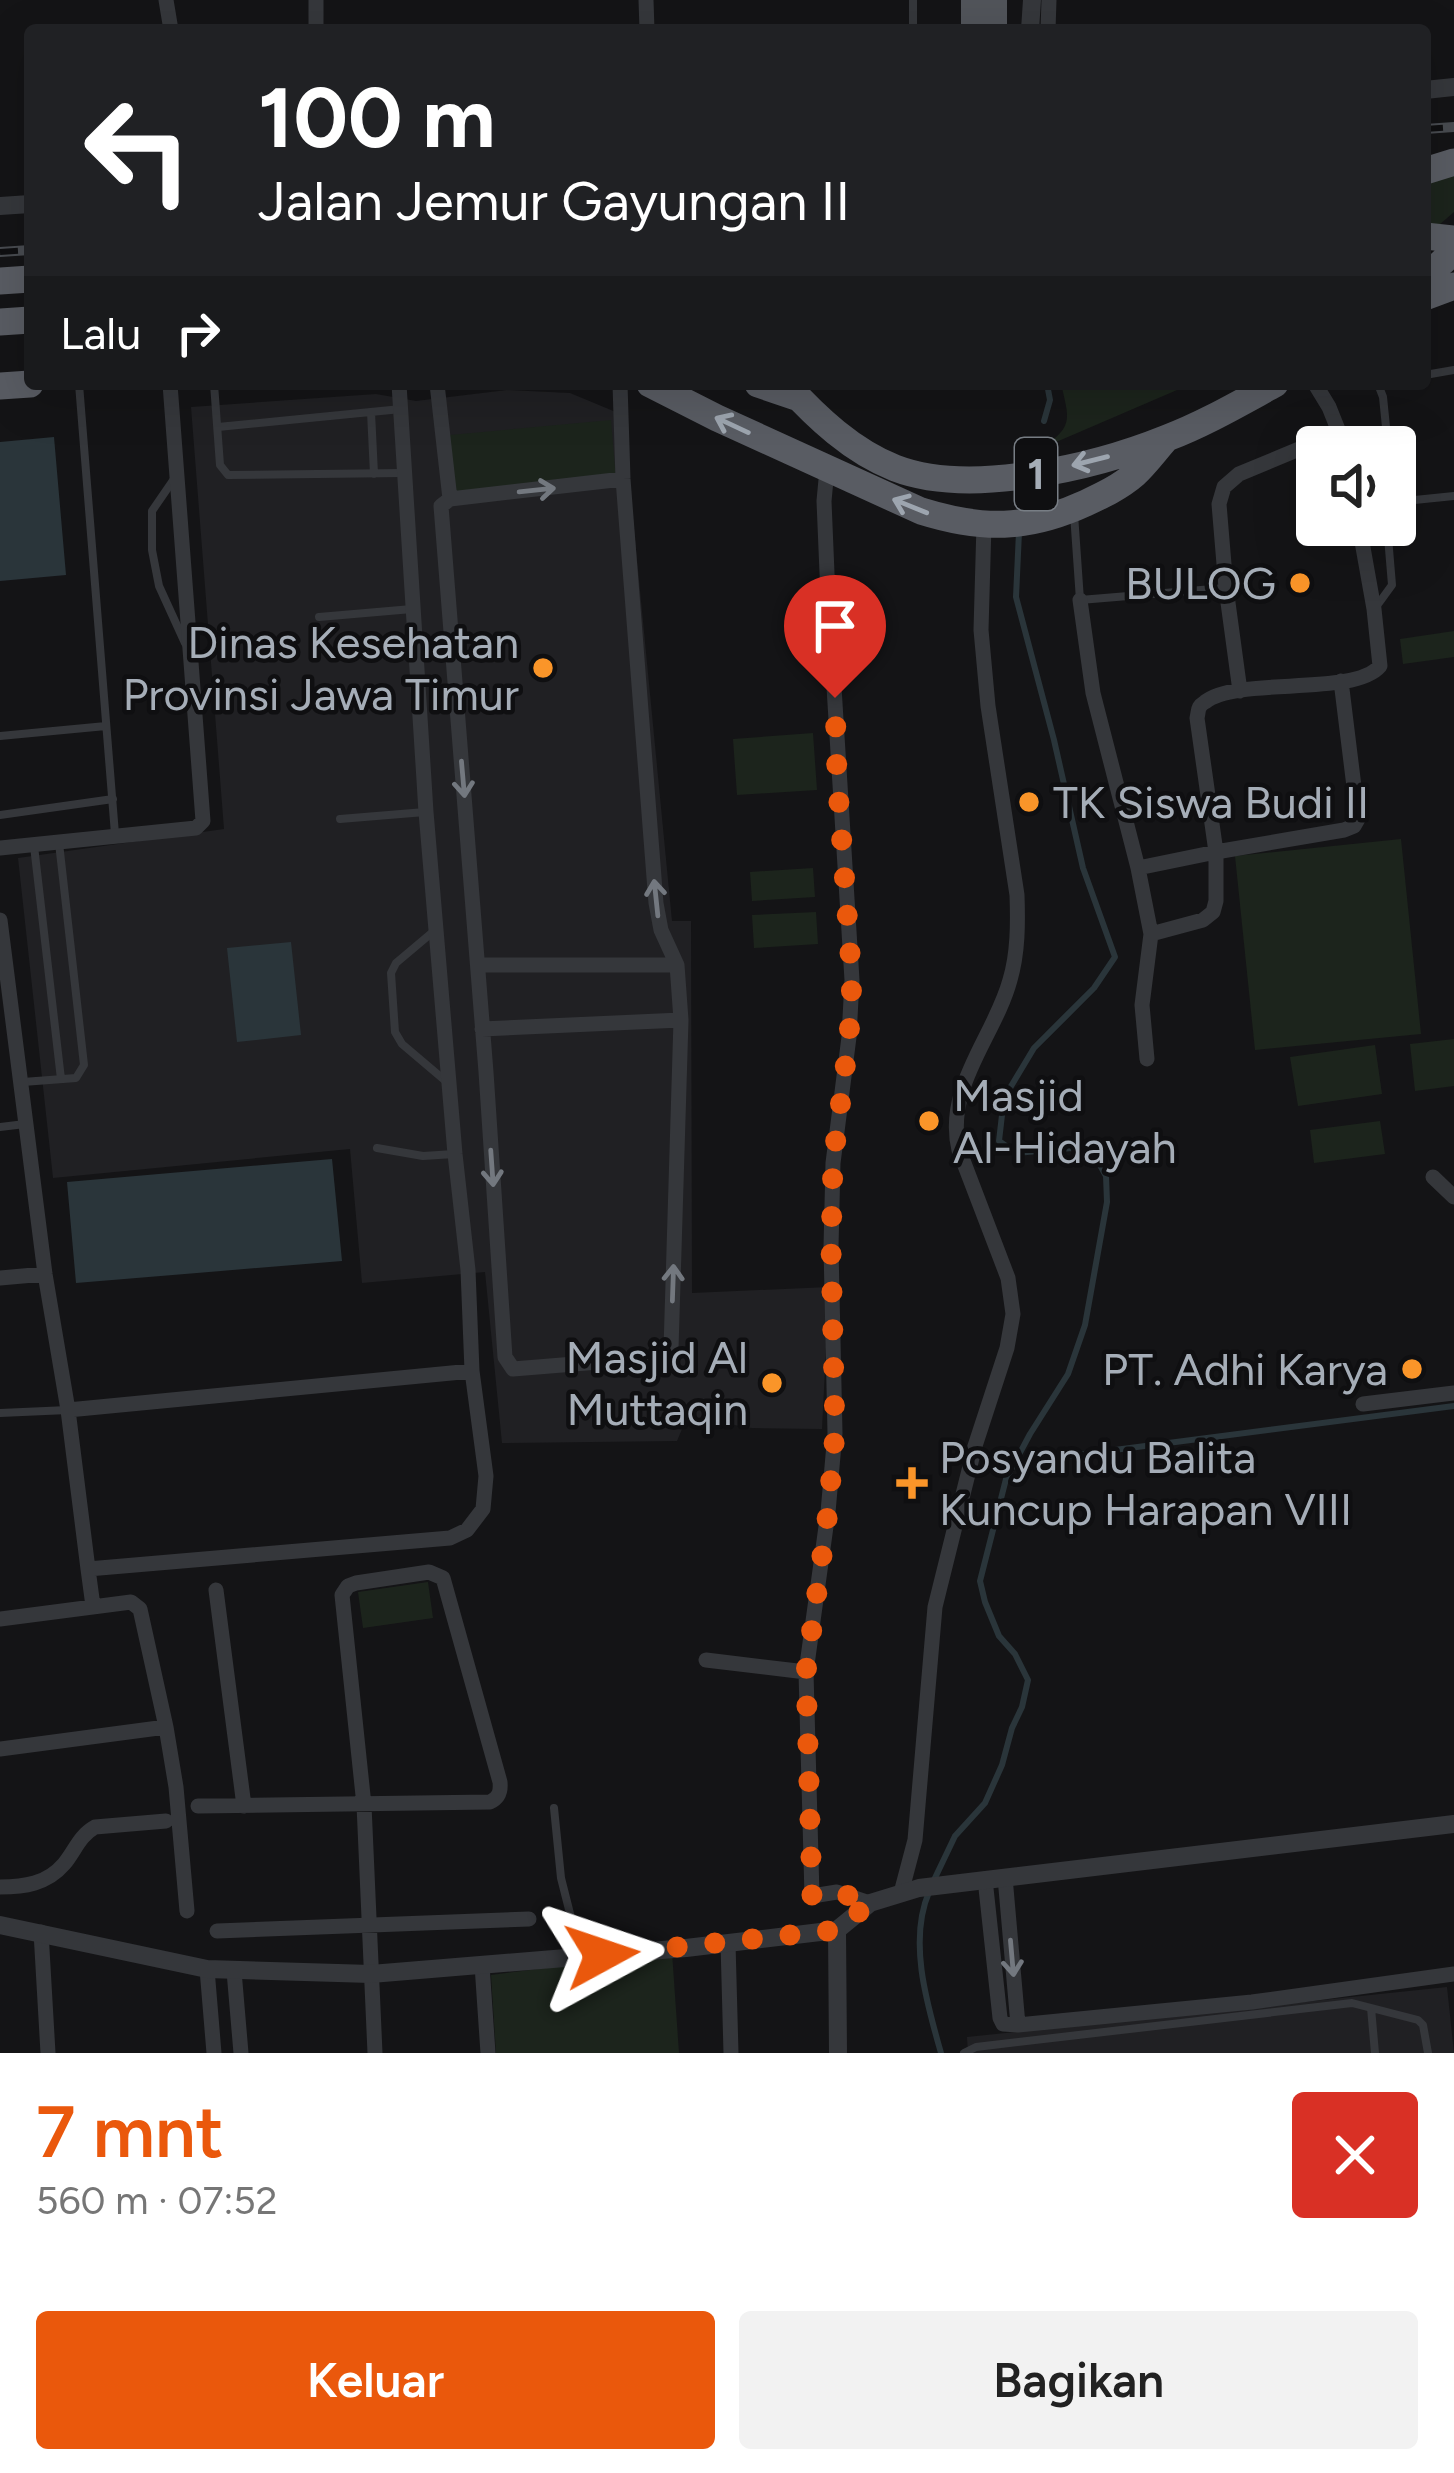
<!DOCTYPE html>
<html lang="id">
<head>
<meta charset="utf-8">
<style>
	body { margin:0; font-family:Figtree,sans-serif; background:#f2f2f2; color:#222; height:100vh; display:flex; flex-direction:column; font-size:45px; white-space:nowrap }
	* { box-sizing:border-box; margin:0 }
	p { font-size:39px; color:#767676 }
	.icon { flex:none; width:66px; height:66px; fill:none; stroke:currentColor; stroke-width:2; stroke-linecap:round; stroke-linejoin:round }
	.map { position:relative; height:2053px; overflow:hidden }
	.panel { display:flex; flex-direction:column; background:#fff; flex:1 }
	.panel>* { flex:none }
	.banner { position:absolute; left:24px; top:24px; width:1407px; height:366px; border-radius:12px; box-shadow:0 12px 48px #0002; background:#202124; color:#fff; overflow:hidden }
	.controls { position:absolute; left:1296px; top:426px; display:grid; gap:24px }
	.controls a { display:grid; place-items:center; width:120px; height:120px; border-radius:12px; background:#fff; box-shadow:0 12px 48px #0002; font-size:60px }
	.pin { position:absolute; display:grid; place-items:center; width:102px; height:102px; color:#fff; margin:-123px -51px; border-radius:50% 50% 50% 0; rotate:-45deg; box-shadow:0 0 12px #0007 }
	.pin .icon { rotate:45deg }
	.me { position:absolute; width:132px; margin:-66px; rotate:85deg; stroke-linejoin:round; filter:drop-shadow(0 0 9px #0008) }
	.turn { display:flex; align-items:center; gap:42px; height:252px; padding:0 36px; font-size:54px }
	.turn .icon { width:156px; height:156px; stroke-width:2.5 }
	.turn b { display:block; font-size:84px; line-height:102px }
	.then { display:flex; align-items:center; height:114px; padding:0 36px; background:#0003; gap:24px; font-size:45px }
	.round { display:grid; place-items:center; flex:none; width:126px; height:126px; border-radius:12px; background:#f2f2f2 }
	.headline { display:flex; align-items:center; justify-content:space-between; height:204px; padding:0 36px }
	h1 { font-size:72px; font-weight:600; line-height:90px; color:#ea580c }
	.cta { display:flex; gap:24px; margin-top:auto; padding:24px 36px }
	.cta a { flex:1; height:138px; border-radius:12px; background:#ea580c; color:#fff; font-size:48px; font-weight:600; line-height:138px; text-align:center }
	.cta a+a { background:#f2f2f2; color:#222 }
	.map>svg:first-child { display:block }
</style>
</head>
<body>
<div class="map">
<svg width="1454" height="2053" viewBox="0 0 1454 2053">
	<rect width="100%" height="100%" fill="#141416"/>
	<path fill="#202023" d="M507 390 570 393 623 415 672 921H691L692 1293 829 1287 822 1429 752 1428 687 1417 677 1441 502 1443 485 1272 362 1283 350 1149 53 1178 18 858 224 829 191 407 376 394 416 401Z
		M1447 1987 1454 2053H968L967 2037Z"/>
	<path fill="#1c241c" d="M1454 173V212L1439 225 1425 230V180Z
		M1061 384H1191L1040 449C1073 427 1070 421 1061 384Z
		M611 420 616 480 455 495 450 435Z
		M1454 631V657L1403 664 1400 639Z
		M813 733 817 790 737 795 733 739Z
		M1401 839 1421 1034 1255 1050 1235 856Z
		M813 868 815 897 752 901 750 872Z
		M816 912 818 944 754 948 752 915Z
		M1454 1039V1086L1415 1091 1410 1044Z
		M1375 1045 1382 1094 1298 1106 1290 1057Z
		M1380 1121 1385 1154 1314 1163 1310 1130Z
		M428 1582 433 1618 363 1628 358 1592Z
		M672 1952 679 2053H496L491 1975Z"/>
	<path fill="#2a353a" d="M54 437 66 575 0 581V442Z
		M291 942 301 1035 237 1042 227 948Z
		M332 1159 342 1261 76 1283 67 1182Z"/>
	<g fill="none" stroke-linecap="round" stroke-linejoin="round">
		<path stroke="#2a353a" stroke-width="6" d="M1044 421 1050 400 1047 384
			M1014 1463 1454 1406
			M934 1880 955 1836 985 1803 1002 1765 1012 1728 1022 1707 1028 1680 1015 1654 999 1636 985 1602 980 1581 1006 1479 1030 1434 1068 1374 1085 1325 1107 1202 1106 1176 1095 1156 1072 1148 1016 1153 999 1141 1002 1115 1010 1088 1034 1048 1094 988 1115 957 1083 868 1054 740 1016 597 1019 532
			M929 1892C908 1941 927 2004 941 2053"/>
		<path stroke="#35373b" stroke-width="8" d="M913 0V30H925
			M1425 375 1454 370
			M79 384 115 834
			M214 384 220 465 228 475 402 473
			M1378 384 1383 397 1388 447
			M371 412 374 474
			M218 427 401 409
			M174 479 152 511V550L159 586 185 643
			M1395 502 1454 496
			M1074 514 1080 600 1225 588
			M1376 607 1392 585 1387 525
			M319 617 412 609
			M0 736 106 726
			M0 815 113 799
			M340 819 425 812
			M34 846 61 1079
			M434 931 396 963 391 973 395 1032 402 1044 448 1083
			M23 1082 76 1078 84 1065 59 843
			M0 1127 25 1124
			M377 1148 423 1156 454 1154
			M0 1413 68 1410
			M554 1808 561 1878 580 1953
			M1371 2008 1375 2053
			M964 2053 976 2047 1352 2003 1418 2020 1423 2025 1428 2053"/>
		<path stroke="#35373b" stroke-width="15" d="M166 0 171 30
			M646 0 647 30
			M316 30V0
			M1048 30 1049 0
			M437 384 450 499 441 506 486 1072 505 1357 513 1369 660 1357 671 1349 681 1020 677 965 661 930 656 903 623 479 620 384
			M1315 384 1329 407 1345 447
			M827 469 824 501 827 573 852 980 849 1037 833 1163 831 1247 835 1433 828 1512 806 1672 812 1896 837 1892 870 1903
			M450 499 623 479
			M1080 600 1093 693 1138 868 1216 852 1197 718C1199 710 1197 707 1205 702 1238 676 1354 697 1380 666L1374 609 1359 525
			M1240 691 1226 588 1219 504 1224 487 1239 474 1340 432
			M0 848 196 828 203 821 170 384
			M1138 868 1151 934 1142 1005 1147 1059
			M0 920 45 1274 68 1410 88 1569 450 1538 467 1530 483 1509 486 1476 472 1371 468 1270 455 1154 426 812 399 384
			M1151 934 1203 920 1213 912 1216 901V852L1344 830 1354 826 1358 819 1341 681
			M478 965H677
			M482 1029 681 1020
			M1433 1177 1454 1197
			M0 1278 45 1274
			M1363 1404 1454 1393
			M68 1410 472 1371
			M88 1569 93 1606
			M216 1590 244 1806
			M0 1619 131 1602 140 1609 166 1727 176 1787 187 1911
			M706 1660 806 1672
			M0 1749 166 1727
			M198 1806 490 1802C499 1798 501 1792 500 1782L443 1578 429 1572 356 1583 348 1586 342 1595 364 1805 375 2053
			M1005 1877 1018 2025
			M985 1879 1000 2018 1003 2024 1018 2025 1252 2002 1454 1974
			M0 1887C24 1887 47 1884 64 1864 75 1851 79 1836 95 1827L166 1821
			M901 1893 915 1840 935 1607 975 1446 1007 1348 1013 1314 1008 1278 959 1150C944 1087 995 1036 1010 980 1018 953 1018 923 1017 895L988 706 981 630 984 524
			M217 1931 529 1919
			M41 1932 48 2053
			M728 1943 731 2053
			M482 1965 488 2053
			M207 1969 214 2053
			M234 1971 241 2053"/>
		<path stroke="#35373b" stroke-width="18" d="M1030 30 1032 0
			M1425 90 1454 87
			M0 206 30 204
			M0 1925 207 1969 371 1974 686 1948 837 1930
			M837 1930 870 1903 919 1888 1454 1824
			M837 1930 838 2053"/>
		<path stroke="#51545a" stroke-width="24" d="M973 0V30
			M995 0V30"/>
		<path stroke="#595c63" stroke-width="27" d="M1425 171 1454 162
			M1425 236 1454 239
			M1425 278 1454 251
			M0 281 30 279
			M1425 297 1454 286
			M0 322 30 320
			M650 384 717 418 921 511C982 530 1027 530 1086 503 1103 495 1120 487 1135 474 1146 464 1156 450 1166 439
			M758 384 799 398
			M786 384C817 418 852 451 895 468 970 497 1095 467 1167 438 1204 424 1240 403 1275 384
			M0 386 30 384"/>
		<g stroke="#484b50" stroke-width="10">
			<path id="rail" d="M1425 129 1454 127
				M0 252 30 250"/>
		</g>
		<use href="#rail" stroke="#0f0f11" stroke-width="6" stroke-dasharray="18" stroke-linecap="butt"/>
	</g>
	<defs><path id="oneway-shaft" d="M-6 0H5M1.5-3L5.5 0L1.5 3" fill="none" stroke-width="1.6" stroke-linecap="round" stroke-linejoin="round" transform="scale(3)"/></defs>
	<g stroke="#9da5af">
		<use href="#oneway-shaft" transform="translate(732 425) rotate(-155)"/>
		<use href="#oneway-shaft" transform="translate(1090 461) rotate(166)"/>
		<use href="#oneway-shaft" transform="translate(910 506) rotate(-158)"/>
	</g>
	<g stroke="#73787f">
		<use href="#oneway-shaft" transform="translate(537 490) rotate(-6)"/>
		<use href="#oneway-shaft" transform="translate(463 779) rotate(85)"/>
		<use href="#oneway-shaft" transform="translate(656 898) rotate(-96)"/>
		<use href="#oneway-shaft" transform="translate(492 1168) rotate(86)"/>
		<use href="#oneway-shaft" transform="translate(673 1283) rotate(-88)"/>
		<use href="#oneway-shaft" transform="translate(1012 1958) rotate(85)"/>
	</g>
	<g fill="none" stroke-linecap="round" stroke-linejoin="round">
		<path stroke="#ea580c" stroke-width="21" stroke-dasharray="0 37.8" d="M602 1955 837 1930 870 1903 838 1892 812 1896 806 1672 828 1512 835 1433 831 1247 833 1162 849 1037 852 980 837 776 835 698"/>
	</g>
	<g fill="#fa9529" stroke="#0f0f11" stroke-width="4.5">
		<circle cx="1300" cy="583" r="12"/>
		<circle cx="543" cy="668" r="12"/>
		<circle cx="1029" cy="802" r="12"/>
		<circle cx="929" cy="1121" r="12"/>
		<circle cx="1412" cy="1369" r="12"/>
		<circle cx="772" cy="1383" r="12"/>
		<path d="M906 1465h12v12h12v12h-12v12h-12v-12h-12v-12h12z"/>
	</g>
	<g text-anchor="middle" stroke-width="9" stroke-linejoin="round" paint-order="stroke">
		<rect fill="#0f0f11" stroke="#787e85" stroke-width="3" x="1015" y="438" width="42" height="72" rx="9"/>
		<g font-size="42" font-weight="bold" fill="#a5adb7">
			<text x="1036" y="489">1</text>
		</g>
		<g font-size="45" fill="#a5adb7" stroke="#0f0f11" text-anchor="end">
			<text x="1276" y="599">BULOG</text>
			<text x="519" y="658">Dinas Kesehatan<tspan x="519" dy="52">Provinsi Jawa Timur</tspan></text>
			<text x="1053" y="818" text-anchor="start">TK Siswa Budi II</text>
			<text x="953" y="1111" text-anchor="start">Masjid<tspan x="953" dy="52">Al-Hidayah</tspan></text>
			<text x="748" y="1373">Masjid Al<tspan x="748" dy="52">Muttaqin</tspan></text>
			<text x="1388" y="1385">PT. Adhi Karya</text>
			<text x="939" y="1473" text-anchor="start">Posyandu Balita<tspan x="939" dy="52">Kuncup Harapan VIII</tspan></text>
		</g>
	</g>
</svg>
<div class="controls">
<a><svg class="icon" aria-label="sound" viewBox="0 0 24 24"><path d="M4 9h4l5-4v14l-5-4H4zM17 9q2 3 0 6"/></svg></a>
</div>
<div class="pin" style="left:835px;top:698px;background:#d93025"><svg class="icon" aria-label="arrive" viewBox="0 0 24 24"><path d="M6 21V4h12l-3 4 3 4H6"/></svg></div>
<svg class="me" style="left:602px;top:1955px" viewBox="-20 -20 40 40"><path d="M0-17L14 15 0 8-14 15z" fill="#ea580c" stroke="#fff" stroke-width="4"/></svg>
<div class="banner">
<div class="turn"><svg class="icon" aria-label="left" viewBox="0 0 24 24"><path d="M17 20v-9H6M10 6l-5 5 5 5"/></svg><div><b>100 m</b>Jalan Jemur Gayungan II</div></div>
<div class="then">Lalu<svg class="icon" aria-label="right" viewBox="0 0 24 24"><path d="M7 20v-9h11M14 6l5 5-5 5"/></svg></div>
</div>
</div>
<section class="panel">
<div class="headline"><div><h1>7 mnt</h1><p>560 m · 07:52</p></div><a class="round" style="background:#d93025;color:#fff"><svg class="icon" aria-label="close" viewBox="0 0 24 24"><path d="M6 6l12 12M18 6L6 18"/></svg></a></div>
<div class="cta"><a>Keluar</a><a>Bagikan</a></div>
</section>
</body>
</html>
